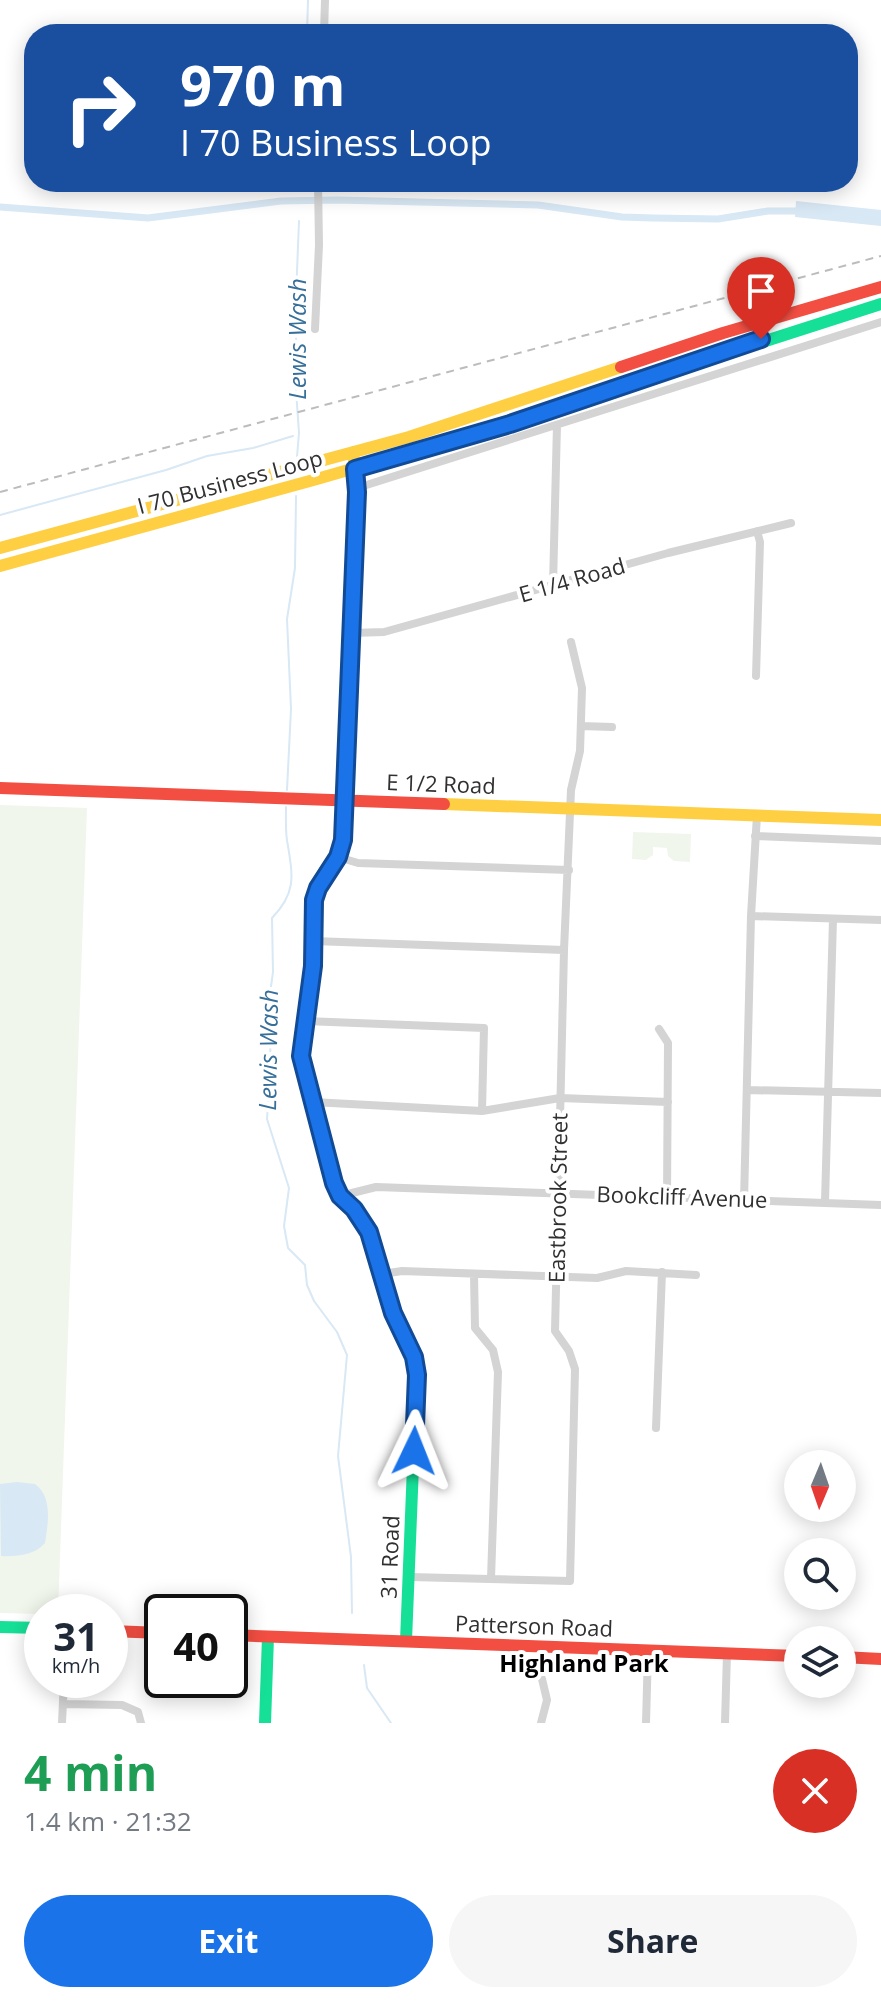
<!DOCTYPE html>
<html lang="en">
<head>
<meta charset="utf-8">
<style>
	body { margin:0; font-family:"Open Sans",sans-serif; background:#f6f6f7; color:#1f2937; height:100vh; display:flex; flex-direction:column; font-size:30px; white-space:nowrap }
	* { box-sizing:border-box; margin:0 }
	p { font-size:26px; color:#747a83 }
	.icon { flex:none; width:44px; height:44px; fill:none; stroke:currentColor; stroke-width:2; stroke-linecap:round; stroke-linejoin:round }
	.map { position:relative; height:1723px; overflow:hidden }
	.drawer { display:flex; flex-direction:column; background:#fff; flex:1 }
	.drawer>* { flex:none }
	.top-card { position:absolute; left:24px; top:24px; width:834px; height:168px; border-radius:32px; box-shadow:0 4px 20px #0003; background:#1a4fa0; color:#fff; overflow:hidden }
	.needle { width:52px; rotate:182deg }
	.fabs { position:absolute; left:784px; top:1450px; display:grid; gap:16px }
	.fabs a { display:grid; place-items:center; width:72px; height:72px; border-radius:50%; background:#fff; box-shadow:0 4px 20px #0003; font-size:40px }
	.speed { position:absolute; left:24px; top:1594px; display:flex; gap:16px; font-size:40px; font-weight:700; text-align:center }
	.speed>* { display:grid; place-content:center; width:104px; height:104px; border-radius:50%; background:#fff; box-shadow:0 4px 20px #0003; line-height:1 }
	.speed small { font-size:20px; font-weight:400 }
	.speed .limit { border:4px solid #111; border-radius:12px; background:#fff; color:#111 }
	.pin { position:absolute; display:grid; place-items:center; width:68px; height:68px; color:#fff; margin:-82px -34px; border-radius:50% 50% 50% 0; rotate:-45deg; box-shadow:0 0 8px #0007 }
	.pin .icon { rotate:45deg }
	.me { position:absolute; width:88px; margin:-44px; rotate:2deg; stroke-linejoin:round; filter:drop-shadow(0 0 6px #0008) }
	.turn { display:flex; align-items:center; gap:28px; height:168px; padding:0 24px; font-size:36px }
	.turn .icon { width:104px; height:104px; stroke-width:2.5 }
	.turn b { display:block; font-size:56px; line-height:68px }
	.round { display:grid; place-items:center; flex:none; width:84px; height:84px; border-radius:42px; background:#f6f6f7 }
	.head { display:flex; align-items:center; justify-content:space-between; height:136px; padding:0 24px }
	h1 { font-size:48px; font-weight:700; line-height:60px; color:#1e9e55 }
	.button { display:flex; gap:16px; margin-top:auto; padding:16px 24px }
	.button a { flex:1; height:92px; border-radius:48px; background:#1a73e8; color:#fff; font-size:32px; font-weight:700; line-height:92px; text-align:center }
	.button a+a { background:#f6f6f7; color:#1f2937 }
	.map>svg:first-child { display:block }
</style>
</head>
<body>
<div class="map">
<svg width="881" height="1723" viewBox="0 0 881 1723">
	<rect width="100%" height="100%" fill="#fff"/>
	<path fill="#f1f6ec" d="M0 805 87 808 58 1612H42V1614L0 1613Z
		M633 832 691 834 690 862 674 861 668 856 667 848 653 847V855L646 860 632 859Z"/>
	<path fill="#d8e8f4" d="M796 201 881 210V226L795 217Z
		M17 1482 35 1484C53 1497 48 1524 45 1543 35 1555 16 1557 1 1556L0 1484Z"/>
	<g fill="none" stroke-linecap="round" stroke-linejoin="round">
		<path stroke="#d8e8f4" stroke-width="2" d="M307 34 308 0
			M304 185V182
			M297 457 299 433 296 390V297L299 221
			M0 515 166 470 207 456 253 448 293 436
			M287 790 291 709 287 619 295 568 296 496
			M286 807C286 820 285 834 288 846 293 877 296 893 272 918L273 972 268 1008 271 1062 267 1119 289 1188 284 1226 288 1248 305 1265 307 1285 314 1301 337 1332 347 1355 338 1456 351 1557 352 1613
			M364 1665 367 1688 391 1723"/>
		<path stroke="#d8e8f4" stroke-width="7" d="M0 207 148 218 281 201 337 200 538 205 622 217 653 218 718 219 768 211H803"/>
		<path stroke="#d4d4d4" stroke-width="8" d="M324 34 325 0
			M315 329 319 245 318 182
			M357 488 881 322
			M553 585 557 425
			M352 633 384 632 668 553 791 523
			M756 676 760 542 757 531
			M581 726 612 727
			M755 836 881 841
			M338 857 358 863 569 870
			M751 916 881 920
			M313 941 564 950
			M305 1021 484 1028 482 1111
			M659 1029 668 1043 667 1198
			M747 1090 881 1093
			M312 1102 482 1111 560 1098 668 1102
			M340 1196 376 1187 881 1205
			M744 1201 751 916 757 815
			M825 1202 833 919
			M382 1274 402 1271 597 1278 626 1271 696 1275
			M474 1274 475 1328 493 1350 498 1372 491 1579
			M656 1428 662 1272
			M410 1577 570 1581 575 1369 569 1351 555 1331 564 950 571 790 580 751 582 688 571 642
			M63 1704 122 1705 138 1712 141 1723
			M62 1723 64 1680
			M541 1723 547 1700 542 1679
			M646 1723 648 1650
			M725 1723 727 1653"/>
		<path stroke="#16e098" stroke-width="12" d="M503 425 881 304
			M312 1099 334 1183 340 1196 354 1209 369 1232 393 1313 417 1366 406 1641
			M0 1627 42 1628
			M265 1723 268 1637"/>
		<path stroke="#ffcf43" stroke-width="12" d="M0 548 409 437 621 367
			M0 566 317 479 503 425
			M444 804 881 820
			M312 1099 301 1056 313 966 314 900 318 888 338 857 343 840 357 488 353 452"/>
		<path stroke="#f24e42" stroke-width="12" d="M621 367 723 333 881 287
			M0 788 444 804
			M110 1631 162 1633
			M230 1635 798 1656
			M842 1657 881 1659"/>
		<path stroke="#bcbcbc" stroke-width="2" stroke-dasharray="8 6" stroke-linecap="butt" d="M0 492 881 256"/>
	</g>
	<g fill="none" stroke-linecap="round" stroke-linejoin="round">
		<g stroke="#114b97" stroke-width="20">
			<path id="route" d="M414 1451 417 1375 414 1357 393 1313 369 1232 354 1209 340 1196 334 1183 301 1056 313 966 314 900 318 888 338 857 343 840 357 492 355 469 510 424 761 339"/>
		</g>
		<use href="#route" stroke="#1a73e8" stroke-width="14"/>
	</g>
	<g text-anchor="middle" stroke-width="8" stroke-linejoin="round" paint-order="stroke">
		<g font-size="22" fill="#303030" stroke="#fff">
			<text transform="translate(230 482) rotate(-15)" y="8">I 70 Business Loop</text>
			<text transform="translate(572 580) rotate(-16)" y="8">E 1/4 Road</text>
			<text transform="translate(441 784) rotate(2)" y="8">E 1/2 Road</text>
			<text transform="translate(682 1197) rotate(2)" y="8">Bookcliff Avenue</text>
			<text transform="translate(558 1198) rotate(-89)" y="8">Eastbrook Street</text>
			<text transform="translate(390 1557) rotate(-88)" y="8">31 Road</text>
			<text transform="translate(534 1626) rotate(2)" y="8">Patterson Road</text>
		</g>
		<g font-size="24" font-style="italic" fill="#366f9a" stroke="#fff">
			<text transform="translate(298 339) rotate(-90)" y="8">Lewis Wash</text>
			<text transform="translate(269 1050) rotate(-89)" y="8">Lewis Wash</text>
		</g>
		<g font-size="24" font-weight="bold" fill="#000" stroke="#fff">
			<text x="584" y="1672">Highland Park</text>
		</g>
	</g>
</svg>
<div class="fabs">
<a><svg class="needle" viewBox="-14 -14 28 28"><path d="M0-13l5 13h-10z" fill="#e53935"/><path d="M0 13l5-13h-10z" fill="#747a83"/></svg></a>
<a><svg class="icon" aria-label="search" viewBox="0 0 24 24"><circle cx="10" cy="10" r="6"/><path d="M15 15l6 6"/></svg></a>
<a><svg class="icon" aria-label="layers" viewBox="0 0 24 24"><path d="M12 4l9 5-9 5-9-5zM3 14l9 5 9-5"/></svg></a>
</div>
<div class="speed"><div>31<small>km/h</small></div><div class="limit">40</div></div>
<div class="pin" style="left:761px;top:339px;background:#d93025"><svg class="icon" aria-label="arrive" viewBox="0 0 24 24"><path d="M6 21V4h12l-3 4 3 4H6"/></svg></div>
<svg class="me" style="left:414px;top:1451px" viewBox="-20 -20 40 40"><path d="M0-17L14 15 0 8-14 15z" fill="#1a73e8" stroke="#fff" stroke-width="4"/></svg>
<div class="top-card">
<div class="turn"><svg class="icon" aria-label="right" viewBox="0 0 24 24"><path d="M7 20v-9h11M14 6l5 5-5 5"/></svg><div><b>970 m</b>I 70 Business Loop</div></div>
</div>
</div>
<section class="drawer">
<div class="head"><div><h1>4 min</h1><p>1.4 km · 21:32</p></div><a class="round" style="background:#d93025;color:#fff"><svg class="icon" aria-label="close" viewBox="0 0 24 24"><path d="M6 6l12 12M18 6L6 18"/></svg></a></div>
<div class="button"><a>Exit</a><a>Share</a></div>
</section>
</body>
</html>
